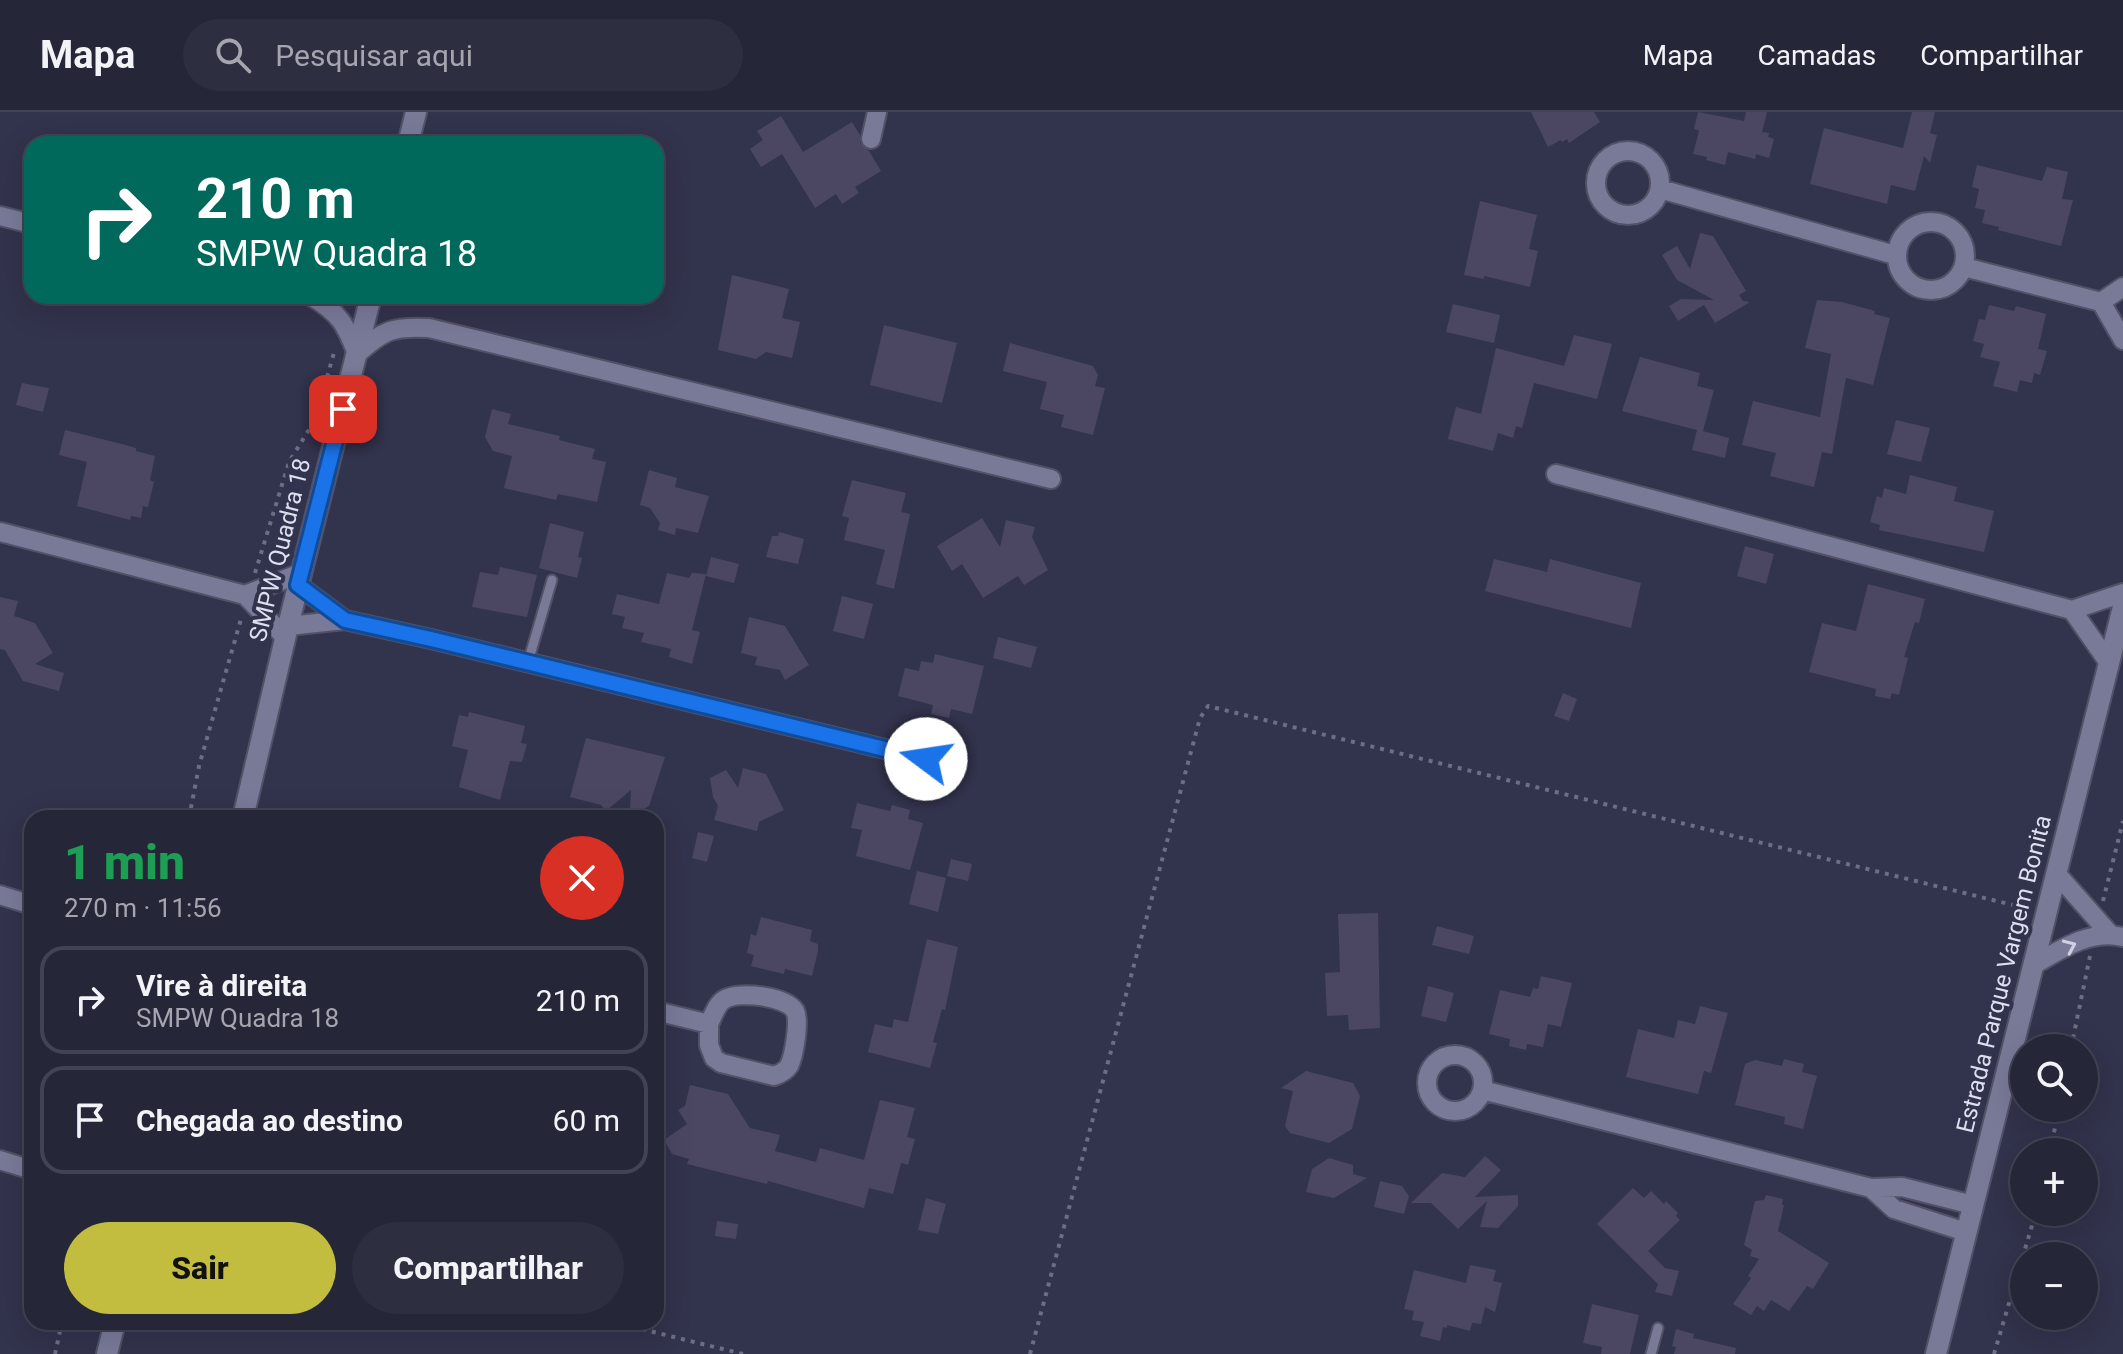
<!DOCTYPE html>
<html lang="pt">
<head>
<meta charset="utf-8">
<style>
	body { margin:0; font-family:Roboto,sans-serif; background:#2e2e41; color:#f1f3f6; height:100vh; display:flex; flex-direction:column; font-size:30px; white-space:nowrap }
	* { box-sizing:border-box; margin:0 }
	p { font-size:26px; color:#a4a5ae }
	.icon { flex:none; width:44px; height:44px; fill:none; stroke:currentColor; stroke-width:2; stroke-linecap:round; stroke-linejoin:round }
	.map { position:relative; flex:1; overflow:hidden }
	.details { position:absolute; left:24px; top:698px; width:640px; height:520px; display:flex; flex-direction:column; background:#262639; border-radius:24px; box-shadow:0 8px 32px #0002,0 0 0 2px #424353 }
	.details>* { flex:none }
	.top-card { position:absolute; left:24px; top:24px; width:640px; height:168px; border-radius:24px; box-shadow:0 8px 32px #0002,0 0 0 2px #424353; background:#00695c; color:#fff; overflow:hidden }
	.fabs { position:absolute; left:2010px; top:922px; display:grid; gap:16px }
	.fabs a { display:grid; place-items:center; width:88px; height:88px; border-radius:50%; background:#262639; box-shadow:0 8px 32px #0002,0 0 0 2px #424353; font-size:40px }
	.pin { position:absolute; display:grid; place-items:center; width:68px; height:68px; color:#fff; margin:-34px; border-radius:16px; box-shadow:0 4px 12px #0006 }
	.me { position:absolute; width:88px; margin:-44px; rotate:284deg; stroke-linejoin:round; filter:drop-shadow(0 0 6px #0008) }
	.turn { display:flex; align-items:center; gap:28px; height:168px; padding:0 40px; font-size:36px }
	.turn .icon { width:104px; height:104px; stroke-width:2.5 }
	.turn b { display:block; font-size:56px; line-height:68px }
	.round { display:grid; place-items:center; flex:none; width:84px; height:84px; border-radius:42px; background:#2e2e41 }
	.summary { display:flex; align-items:center; justify-content:space-between; height:136px; padding:0 40px }
	h1 { font-size:48px; font-weight:800; line-height:60px; color:#1e9e55 }
	.action { display:flex; gap:16px; margin-top:auto; padding:16px 40px }
	.action a { flex:1; height:92px; border-radius:48px; background:#c2bd3f; color:#111; font-size:32px; font-weight:800; line-height:92px; text-align:center }
	.action a+a { background:#2e2e41; color:#f1f3f6 }
	ul { padding:0; list-style:none }
	li { display:flex; align-items:center; gap:24px; height:108px; margin:0 16px 12px; padding:0 24px; border:4px solid #424353; border-radius:24px }
	li div { flex:1 }
	li b { display:block; font-size:30px }
	li em { font-style:normal }
	header { display:flex; align-items:center; gap:48px; box-sizing:border-box; height:112px; padding:0 40px; background:#262639; border-bottom:2px solid #424353 }
	header strong { font-size:38px }
	nav { display:flex; gap:44px; margin-inline-start:auto; font-size:28px }
	.search { width:560px; height:72px; background:#2e2e41; display:flex; align-items:center; gap:20px; box-sizing:border-box; padding:0 28px; border-radius:44px; color:#a4a5ae; font-size:30px }
	.map>svg:first-child { display:block }
</style>
</head>
<body>
<header>
<strong>Mapa</strong>
<div class="search"><svg class="icon" aria-label="search" viewBox="0 0 24 24"><circle cx="10" cy="10" r="6"/><path d="M15 15l6 6"/></svg>Pesquisar aqui</div>
<nav><a>Mapa</a><a>Camadas</a><a>Compartilhar</a></nav>
</header>
<div class="map">
<svg width="2123" height="1242" viewBox="0 0 2123 1242">
	<rect width="100%" height="100%" fill="#32334c"/>
	<path fill="#4b4762" d="M1531 0H1594L1600 10 1569 31 1567 27 1562 30 1561 28 1548 35Z
		M1698 0 1744 9 1746 0H1767L1762 20 1769 21 1768 25 1774 27 1769 46 1756 42 1755 47 1728 40 1725 53 1706 48 1707 45 1693 42 1699 19 1694 17Z
		M1912 0H1935L1930 21 1937 23 1930 51 1924 44 1915 79 1891 73 1887 92 1810 72 1824 16 1903 36Z
		M781 4 803 40 852 10 860 23V31L869 39 881 59 855 75 859 81 842 92 836 82 815 96 782 42 761 55 750 37 763 28 757 19Z
		M1977 53 2042 69 2047 55 2068 60 2062 87 2073 88 2061 134 1998 118 1999 115 1982 111 1985 98 1975 96 1979 77 1972 75Z
		M1480 89 1537 103 1529 137 1538 139 1530 175 1484 164V167L1464 163Z
		M1700 121 1713 124 1746 179 1739 183 1743 189 1750 190 1715 211 1704 193 1678 209 1669 194 1681 187 1714 188 1677 168 1662 143 1677 134 1690 157Z
		M732 163 789 177 782 206 800 210 792 246 766 240 756 247 718 238Z
		M1817 188 1842 190 1875 199 1874 202 1890 206 1873 273 1846 266 1832 342 1822 340 1814 375 1770 364 1776 341 1742 333 1753 289 1820 305 1831 242 1805 236Z
		M1453 192 1500 203 1494 231 1446 220Z
		M1989 193 2014 199 2016 194 2046 202 2038 237 2047 239 2040 263 2034 261 2032 271 2020 268 2017 280 1993 274 2000 250 1980 245 1984 232 1973 229 1979 207 1985 208Z
		M884 213 957 231 942 291 870 273Z
		M1574 223 1612 232 1597 287 1534 271 1522 316 1516 314 1513 326 1498 321 1493 339 1448 327 1456 295 1481 302 1496 236 1564 254Z
		M1010 231 1093 254 1098 263 1095 274 1105 276 1093 323 1061 315 1064 303 1040 297 1047 270 1003 259Z
		M1640 245 1700 261 1697 274 1714 278 1703 319 1729 326 1725 346 1692 338 1697 318 1622 299Z
		M22 271 49 276 43 300 16 293Z
		M492 297 511 302 508 312 560 324 559 328 595 337 592 347 606 350 597 390 558 382 556 388 504 376 512 344 493 339 485 325Z
		M1896 308 1930 316 1921 350 1887 342Z
		M65 318 122 332 136 336V339L155 344 150 368 154 370 148 395 143 394 141 406 131 404 130 408 77 394 87 350 59 343Z
		M649 358 677 366 675 375 709 384 698 421 676 416 675 423 658 418 660 411 650 396 640 393Z
		M1910 363 1957 375 1954 389 1994 399 1984 440 1879 418 1880 413 1870 410 1877 384 1882 386 1884 376 1906 382Z
		M852 368 906 381 901 400 910 402 894 477 876 472 885 438 844 428 849 406 842 404Z
		M982 406 1000 435 1006 408 1035 415 1032 425 1048 458 1024 473 1018 464 983 486 962 452 952 459 937 434Z
		M550 411 584 420 578 445 582 446 577 466 539 456Z
		M779 420 804 427 798 452 766 445 772 424H778Z
		M1745 434 1774 442 1766 472 1737 464Z
		M711 445 739 452 734 471 706 464Z
		M1494 447 1547 460 1550 447 1641 471 1631 516 1485 479Z
		M500 455 537 463 527 505 472 495 480 460 498 463Z
		M667 461 689 466 692 461 706 462 692 518 700 520 692 552 669 545 671 537 641 530 644 521 622 516 625 505 612 502 617 482 659 492Z
		M1868 472 1925 487 1919 511 1915 510 1904 545 1908 546 1899 583 1892 581 1890 587 1875 584 1876 577 1809 560 1822 511 1856 519Z
		M842 484 873 492 864 527 833 519Z
		M0 485 18 489 14 504 35 511 53 541 35 552 64 561 59 579 23 569 5 538 0 537Z
		M749 505 785 514 809 553 785 568 780 558 755 553 757 545 741 541Z
		M998 525 1037 535 1031 556 993 546Z
		M935 542 984 554 972 602 951 597 949 606 931 602 933 593 898 584 905 556 919 559 921 549 933 551Z
		M1563 581 1577 587 1569 609 1554 604Z
		M469 600 525 614 521 631 527 632 522 650 510 649 500 688 459 675 468 638 452 634 459 603 468 605Z
		M586 626 665 645 649 694 640 699 630 696 631 678 606 699 601 693 570 685Z
		M743 656 766 662 784 698 759 710 757 719 714 708 718 694 713 685 710 666 726 658 738 676Z
		M857 691 890 699 892 693 910 698 908 707 923 711 910 758 856 744 862 718 851 716Z
		M698 720 714 724 707 750 692 746Z
		M951 747 972 752 968 769 947 764Z
		M917 759 946 766 938 800 909 792Z
		M1378 801 1380 916 1349 918 1348 903 1327 904 1325 861 1340 860 1338 802Z
		M761 805 812 818 810 829 818 832V839L812 864 785 857 784 862 751 854 754 843 747 841 751 822 756 824Z
		M1437 814 1474 824 1469 842 1432 833Z
		M927 827 958 835 945 898 942 897 933 930 937 931 930 956 868 940 875 912 892 916 894 907 908 910Z
		M1541 864 1572 871 1561 915 1548 912 1543 935 1527 932 1526 938 1509 934 1510 927 1489 922 1500 878 1530 885 1533 876 1538 877Z
		M1428 874 1454 881 1446 910 1421 904Z
		M1700 894 1728 901 1711 961 1704 959 1698 982 1626 965 1638 917 1674 926 1678 908 1695 912Z
		M1784 947 1804 952 1802 960 1817 964 1803 1017 1784 1012 1785 1005 1735 993 1745 952 1755 948 1782 954Z
		M1306 959 1353 971 1360 984 1352 1017 1329 1031 1290 1021 1285 1014 1293 979 1281 976Z
		M690 973 728 982 750 1016 780 1023 775 1039 816 1050 820 1036 864 1048 880 988 915 996 907 1025 915 1027 908 1053 901 1051 893 1082 869 1076 864 1096 768 1069 767 1072 687 1052 689 1047 672 1042 664 1028 687 1012 678 998 685 994Z
		M1485 1044 1501 1058 1475 1085 1518 1083V1094L1498 1116 1480 1115 1487 1089 1458 1117 1431 1091H1411L1442 1061 1465 1065Z
		M1329 1046 1353 1053V1062L1367 1066 1334 1086 1306 1080 1312 1057Z
		M1380 1069 1402 1074 1409 1084 1404 1102 1374 1095Z
		M1633 1076 1644 1086 1651 1079 1664 1092 1666 1089 1678 1101 1676 1104 1680 1108 1648 1139 1665 1156 1679 1159 1672 1184 1655 1180 1658 1172 1597 1112Z
		M1766 1083 1783 1087 1782 1093H1784L1778 1119 1829 1151 1813 1177 1807 1174 1789 1199 1771 1188 1764 1199 1757 1194 1751 1203 1733 1192 1751 1166 1748 1164 1759 1147 1750 1144 1752 1138 1744 1133 1755 1089 1764 1088Z
		M926 1086 946 1092 938 1122 918 1118Z
		M717 1109 738 1112 736 1127 715 1124Z
		M1470 1153 1496 1158 1493 1169 1502 1171 1495 1200 1485 1195 1481 1212 1472 1211 1470 1219 1447 1213V1216L1443 1215 1440 1229 1420 1224 1424 1210 1412 1208 1414 1199 1404 1197 1414 1158 1466 1171Z
		M1592 1192 1639 1203 1630 1242H1601L1602 1235 1583 1231Z
		M1676 1217 1694 1222 1693 1226 1736 1236 1735 1242H1674L1676 1235 1672 1234Z"/>
	<g fill="none" stroke-linecap="round" stroke-linejoin="round">
		<g stroke="#525167" stroke-width="13">
			<path id="service" d="M528 550 552 468
				M1651 1242 1658 1216"/>
		</g>
		<g stroke="#525167" stroke-width="22">
			<path id="minor" d="M871 27 877 0
				M1596 71a32 32 0 1 1 64 0a32 32 0 1 1-64 0Z
				M1660 77 1895 143
				M0 104 32 112
				M1897 144a34 34 0 1 1 68 0a34 34 0 1 1-68 0Z
				M1964 155 2101 190 2123 228
				M311 184C340 202 345 211 357 242 384 218 392 214 429 216L1051 367
				M2101 190 2123 175
				M1556 362 2072 498 2123 481
				M0 420 245 483 285 525
				M298 473 345 508
				M245 483 301 461
				M2072 498 2109 551
				M288 514 345 508 431 527 926 647
				M2056 761 2109 821
				M0 783 32 793
				M2034 853C2061 837 2091 817 2123 825
				M656 899 709 912C713 904 717 891 725 887 740 879 786 884 795 899 800 909 794 944 789 954 785 960 780 962 774 964L721 951 714 946 709 933V912
				M1427 971a28 28 0 1 1 56 0a28 28 0 1 1-56 0Z
				M1482 978 1871 1076 1902 1075 1973 1093
				M0 1048 32 1058
				M1871 1076 1894 1097 1966 1120"/>
		</g>
		<g stroke="#525167" stroke-width="24">
			<path id="tertiary" d="M408 32 416 0
				M243 706 288 514 371 184
				M107 1242 115 1210"/>
		</g>
		<g stroke="#525167" stroke-width="24">
			<path id="secondary" d="M1936 1242 2123 495"/>
		</g>
		<path stroke="#6d6e84" stroke-width="4" stroke-dasharray="4 6" stroke-linecap="butt" d="M255 461 289 350 315 308 335 237
			M189 706 199 654 241 507
			M2103 789 2123 709
			M2071 936 2090 844
			M2050 1040 2059 996
			M613 1210 743 1242
			M55 1242 62 1210
			M1030 1242 1200 606 1208 594 2029 797
			M1994 1242 2036 1100"/>
		<use href="#service" stroke="#797a98" stroke-width="9"/>
		<use href="#minor" stroke="#797a98" stroke-width="18"/>
		<use href="#tertiary" stroke="#797a98" stroke-width="20"/>
		<use href="#secondary" stroke="#797a98" stroke-width="20"/>
	</g>
	<defs><path id="oneway-chevron" d="M-2-3.5L2.5 0L-2 3.5" fill="none" stroke-width="1.6" stroke-linecap="round" stroke-linejoin="round" transform="scale(2)"/></defs>
	<use stroke="#cfd0e3" href="#oneway-chevron" transform="translate(2070 834) rotate(-24)"/>
	<g fill="none" stroke-linecap="round" stroke-linejoin="round">
		<g stroke="#114b97" stroke-width="20">
			<path id="route" d="M343 297 298 473 345 508 431 527 926 647"/>
		</g>
		<use href="#route" stroke="#1a73e8" stroke-width="14"/>
	</g>
	<g text-anchor="middle" stroke-width="8" stroke-linejoin="round" paint-order="stroke">
		<g font-size="24" fill="#dedff0" stroke="#32334c">
			<text transform="translate(280 438) rotate(-76)" y="8">SMPW Quadra 18</text>
			<text transform="translate(2004 862) rotate(-76)" y="8">Estrada Parque Vargem Bonita</text>
		</g>
	</g>
</svg>
<div class="fabs">
<a><svg class="icon" aria-label="search" viewBox="0 0 24 24"><circle cx="10" cy="10" r="6"/><path d="M15 15l6 6"/></svg></a>
<a>+</a>
<a>−</a>
</div>
<div class="pin" style="left:343px;top:297px;background:#d93025"><svg class="icon" aria-label="arrive" viewBox="0 0 24 24"><path d="M6 21V4h12l-3 4 3 4H6"/></svg></div>
<svg class="me" style="left:926px;top:647px" viewBox="-20 -20 40 40"><circle r="19" fill="#fff"/><path d="M0-13L10 11 0 6-10 11z" fill="#1a73e8"/></svg>
<div class="top-card">
<div class="turn"><svg class="icon" aria-label="right" viewBox="0 0 24 24"><path d="M7 20v-9h11M14 6l5 5-5 5"/></svg><div><b>210 m</b>SMPW Quadra 18</div></div>
</div>
<section class="details">
<div class="summary"><div><h1>1 min</h1><p>270 m · 11:56</p></div><a class="round" style="background:#d93025;color:#fff"><svg class="icon" aria-label="close" viewBox="0 0 24 24"><path d="M6 6l12 12M18 6L6 18"/></svg></a></div>
<ul>
<li><svg class="icon" aria-label="right" viewBox="0 0 24 24"><path d="M7 20v-9h11M14 6l5 5-5 5"/></svg><div><b>Vire à direita</b><p>SMPW Quadra 18</p></div><em>210 m</em></li>
<li><svg class="icon" aria-label="arrive" viewBox="0 0 24 24"><path d="M6 21V4h12l-3 4 3 4H6"/></svg><div><b>Chegada ao destino</b></div><em>60 m</em></li>
</ul>
<div class="action"><a>Sair</a><a>Compartilhar</a></div>
</section>
</div>
</body>
</html>
